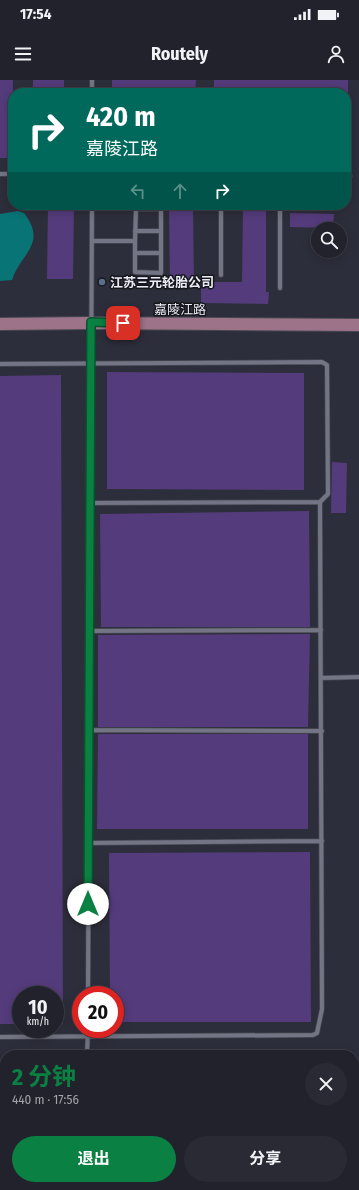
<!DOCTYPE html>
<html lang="zh">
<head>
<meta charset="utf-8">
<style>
	body { margin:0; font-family:"Fira Sans Condensed","Noto Sans SC",sans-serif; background:#2a2a34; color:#f1f3f6; height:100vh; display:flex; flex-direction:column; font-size:15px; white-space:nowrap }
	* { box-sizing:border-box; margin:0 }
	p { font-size:13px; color:#a2a4a9 }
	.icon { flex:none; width:22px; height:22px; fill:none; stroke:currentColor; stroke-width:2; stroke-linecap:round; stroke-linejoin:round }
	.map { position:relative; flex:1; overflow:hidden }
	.panel { position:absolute; left:0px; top:970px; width:359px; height:140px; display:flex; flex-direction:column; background:#22222c; border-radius:16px 16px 0 0; box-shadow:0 2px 10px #0003,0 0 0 1px #3f3f48 }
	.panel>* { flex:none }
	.banner { position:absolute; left:8px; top:8px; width:343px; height:122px; border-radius:16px; box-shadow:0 2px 10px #0003,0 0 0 1px #3f3f48; background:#00695c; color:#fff; overflow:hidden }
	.buttons { position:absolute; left:311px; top:142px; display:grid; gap:8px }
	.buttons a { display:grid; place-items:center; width:36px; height:36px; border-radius:50%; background:#22222c; box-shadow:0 2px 10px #0003,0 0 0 1px #3f3f48; font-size:20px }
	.speed { position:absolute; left:12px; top:906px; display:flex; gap:8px; font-size:20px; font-weight:700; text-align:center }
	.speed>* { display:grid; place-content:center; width:52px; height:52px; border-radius:50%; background:#22222c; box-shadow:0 2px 10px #0003,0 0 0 1px #3f3f48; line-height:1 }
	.speed small { font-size:10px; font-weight:400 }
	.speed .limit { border:6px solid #d22; background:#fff; color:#111 }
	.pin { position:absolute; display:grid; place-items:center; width:34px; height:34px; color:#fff; margin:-17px; border-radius:8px; box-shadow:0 2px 6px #0006 }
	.me { position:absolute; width:44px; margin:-22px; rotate:0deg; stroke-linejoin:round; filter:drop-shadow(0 0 3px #0008) }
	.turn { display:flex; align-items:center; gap:14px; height:84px; padding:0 12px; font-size:18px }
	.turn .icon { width:52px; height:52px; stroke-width:2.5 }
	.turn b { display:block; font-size:28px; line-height:34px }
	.lanes { display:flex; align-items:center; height:38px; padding:0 12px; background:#0003; justify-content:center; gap:20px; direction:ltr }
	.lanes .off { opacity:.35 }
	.round { display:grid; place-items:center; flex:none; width:42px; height:42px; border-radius:21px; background:#2a2a34 }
	.head { display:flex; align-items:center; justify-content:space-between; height:68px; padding:0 12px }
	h1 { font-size:24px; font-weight:700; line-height:30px; color:#0b8043 }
	.button { display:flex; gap:8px; margin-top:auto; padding:8px 12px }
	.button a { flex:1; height:46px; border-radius:24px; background:#0b8043; color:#fff; font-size:16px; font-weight:700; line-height:46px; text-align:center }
	.button a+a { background:#2a2a34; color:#f1f3f6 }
	.status { display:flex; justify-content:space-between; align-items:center; height:28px; padding:0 20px; background:#22222c; direction:ltr }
	.status svg { height:11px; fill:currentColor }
	header { display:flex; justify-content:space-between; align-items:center; height:52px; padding:0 12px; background:#22222c; font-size:18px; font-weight:700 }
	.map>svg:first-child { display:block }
</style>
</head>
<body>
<div class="status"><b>17:54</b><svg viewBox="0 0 49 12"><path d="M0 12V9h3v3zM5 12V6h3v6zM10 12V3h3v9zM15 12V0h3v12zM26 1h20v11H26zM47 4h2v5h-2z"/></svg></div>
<header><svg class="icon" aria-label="menu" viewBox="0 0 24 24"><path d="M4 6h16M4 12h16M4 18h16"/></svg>Routely<svg class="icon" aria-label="person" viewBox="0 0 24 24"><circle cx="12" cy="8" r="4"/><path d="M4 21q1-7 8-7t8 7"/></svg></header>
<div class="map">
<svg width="359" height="1110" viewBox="0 0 359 1110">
	<rect width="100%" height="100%" fill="#2d2e3b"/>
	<path fill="#087475" d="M18 131 24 133C48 164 20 174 12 200L0 201V134Z"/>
	<path fill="#543b7b" d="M0 0H13L12 78H0Z
		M33 0H64V13H33Z
		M112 0H196L195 13H112Z
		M214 0H348V13H214Z
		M48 125H74L73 199H47Z
		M169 125H193L194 205H170Z
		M243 125H266V212H269L268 224 201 223V202H242Z
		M290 133 334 134 333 148 290 147Z
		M107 292 304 293V410L107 409Z
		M61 295 63 944H55V915H21V944H0V296Z
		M332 382 347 383 346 433H331Z
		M309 431 310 547H101L100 434Z
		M310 554 308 647H98V555Z
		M98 654H308V749H97Z
		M310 772 311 942H115V915H110L109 773Z"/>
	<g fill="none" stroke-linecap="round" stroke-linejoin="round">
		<g stroke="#484954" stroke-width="5.5">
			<path id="lane" d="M92 13V0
				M0 94H13
				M346 95 350 96
				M135 151H161
				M92 161H135V192L161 193V129H136L135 161
				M135 173H161
				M221 195V125
				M280 208V125
				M0 284 322 282 327 285 328 414 320 422 90 423
				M89 551 321 550
				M321 598 359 597
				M89 650 322 651
				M89 763 322 761
				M88 915 92 125
				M0 957 313 955 317 953 322 929 320 422
				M87 975 88 949
				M0 1062H5
				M136 1110V1105"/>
		</g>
		<g stroke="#484954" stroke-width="14">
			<path id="secondary" d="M0 244 91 243 359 245"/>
		</g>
		<use href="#lane" stroke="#737584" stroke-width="4"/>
		<use href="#secondary" stroke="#9c7388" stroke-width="12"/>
	</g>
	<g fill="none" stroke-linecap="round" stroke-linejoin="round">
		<g stroke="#07532c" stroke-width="10">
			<path id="route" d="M88 824 91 242 123 243"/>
		</g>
		<use href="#route" stroke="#0b8043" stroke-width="7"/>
	</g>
	<circle fill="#5c6f8a" stroke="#16171d" stroke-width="1.5" cx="102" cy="202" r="4"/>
	<g text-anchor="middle" stroke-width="3" stroke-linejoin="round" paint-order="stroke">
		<g font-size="13" font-weight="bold" fill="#eaebf4" stroke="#16171d" text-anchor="start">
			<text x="110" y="207">江苏三元轮胎公司</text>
		</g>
		<g font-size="13" fill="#eaebf4" stroke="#16171d">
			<text x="180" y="234">嘉陵江路</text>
		</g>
	</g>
</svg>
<div class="buttons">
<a><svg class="icon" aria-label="search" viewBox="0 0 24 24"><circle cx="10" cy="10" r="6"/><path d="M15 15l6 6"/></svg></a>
</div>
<div class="speed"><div>10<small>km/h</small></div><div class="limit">20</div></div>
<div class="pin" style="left:123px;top:243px;background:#d93025"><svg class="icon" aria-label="arrive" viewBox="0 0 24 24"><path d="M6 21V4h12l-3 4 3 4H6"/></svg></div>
<svg class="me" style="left:88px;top:824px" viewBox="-20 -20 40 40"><circle r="19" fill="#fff"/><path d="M0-13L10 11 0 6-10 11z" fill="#0b8043"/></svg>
<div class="banner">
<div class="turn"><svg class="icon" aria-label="right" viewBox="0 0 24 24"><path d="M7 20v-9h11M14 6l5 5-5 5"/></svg><div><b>420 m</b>嘉陵江路</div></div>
<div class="lanes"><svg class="icon off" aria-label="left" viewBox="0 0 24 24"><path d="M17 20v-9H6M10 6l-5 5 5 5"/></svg><svg class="icon off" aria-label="ahead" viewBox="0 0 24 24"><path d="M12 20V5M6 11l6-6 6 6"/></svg><svg class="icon" aria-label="right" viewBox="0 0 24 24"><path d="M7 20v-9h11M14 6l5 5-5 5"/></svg></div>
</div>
<section class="panel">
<div class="head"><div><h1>2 分钟</h1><p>440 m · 17:56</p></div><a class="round"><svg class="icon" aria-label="close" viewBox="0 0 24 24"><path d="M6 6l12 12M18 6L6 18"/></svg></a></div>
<div class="button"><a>退出</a><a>分享</a></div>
</section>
</div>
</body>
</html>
